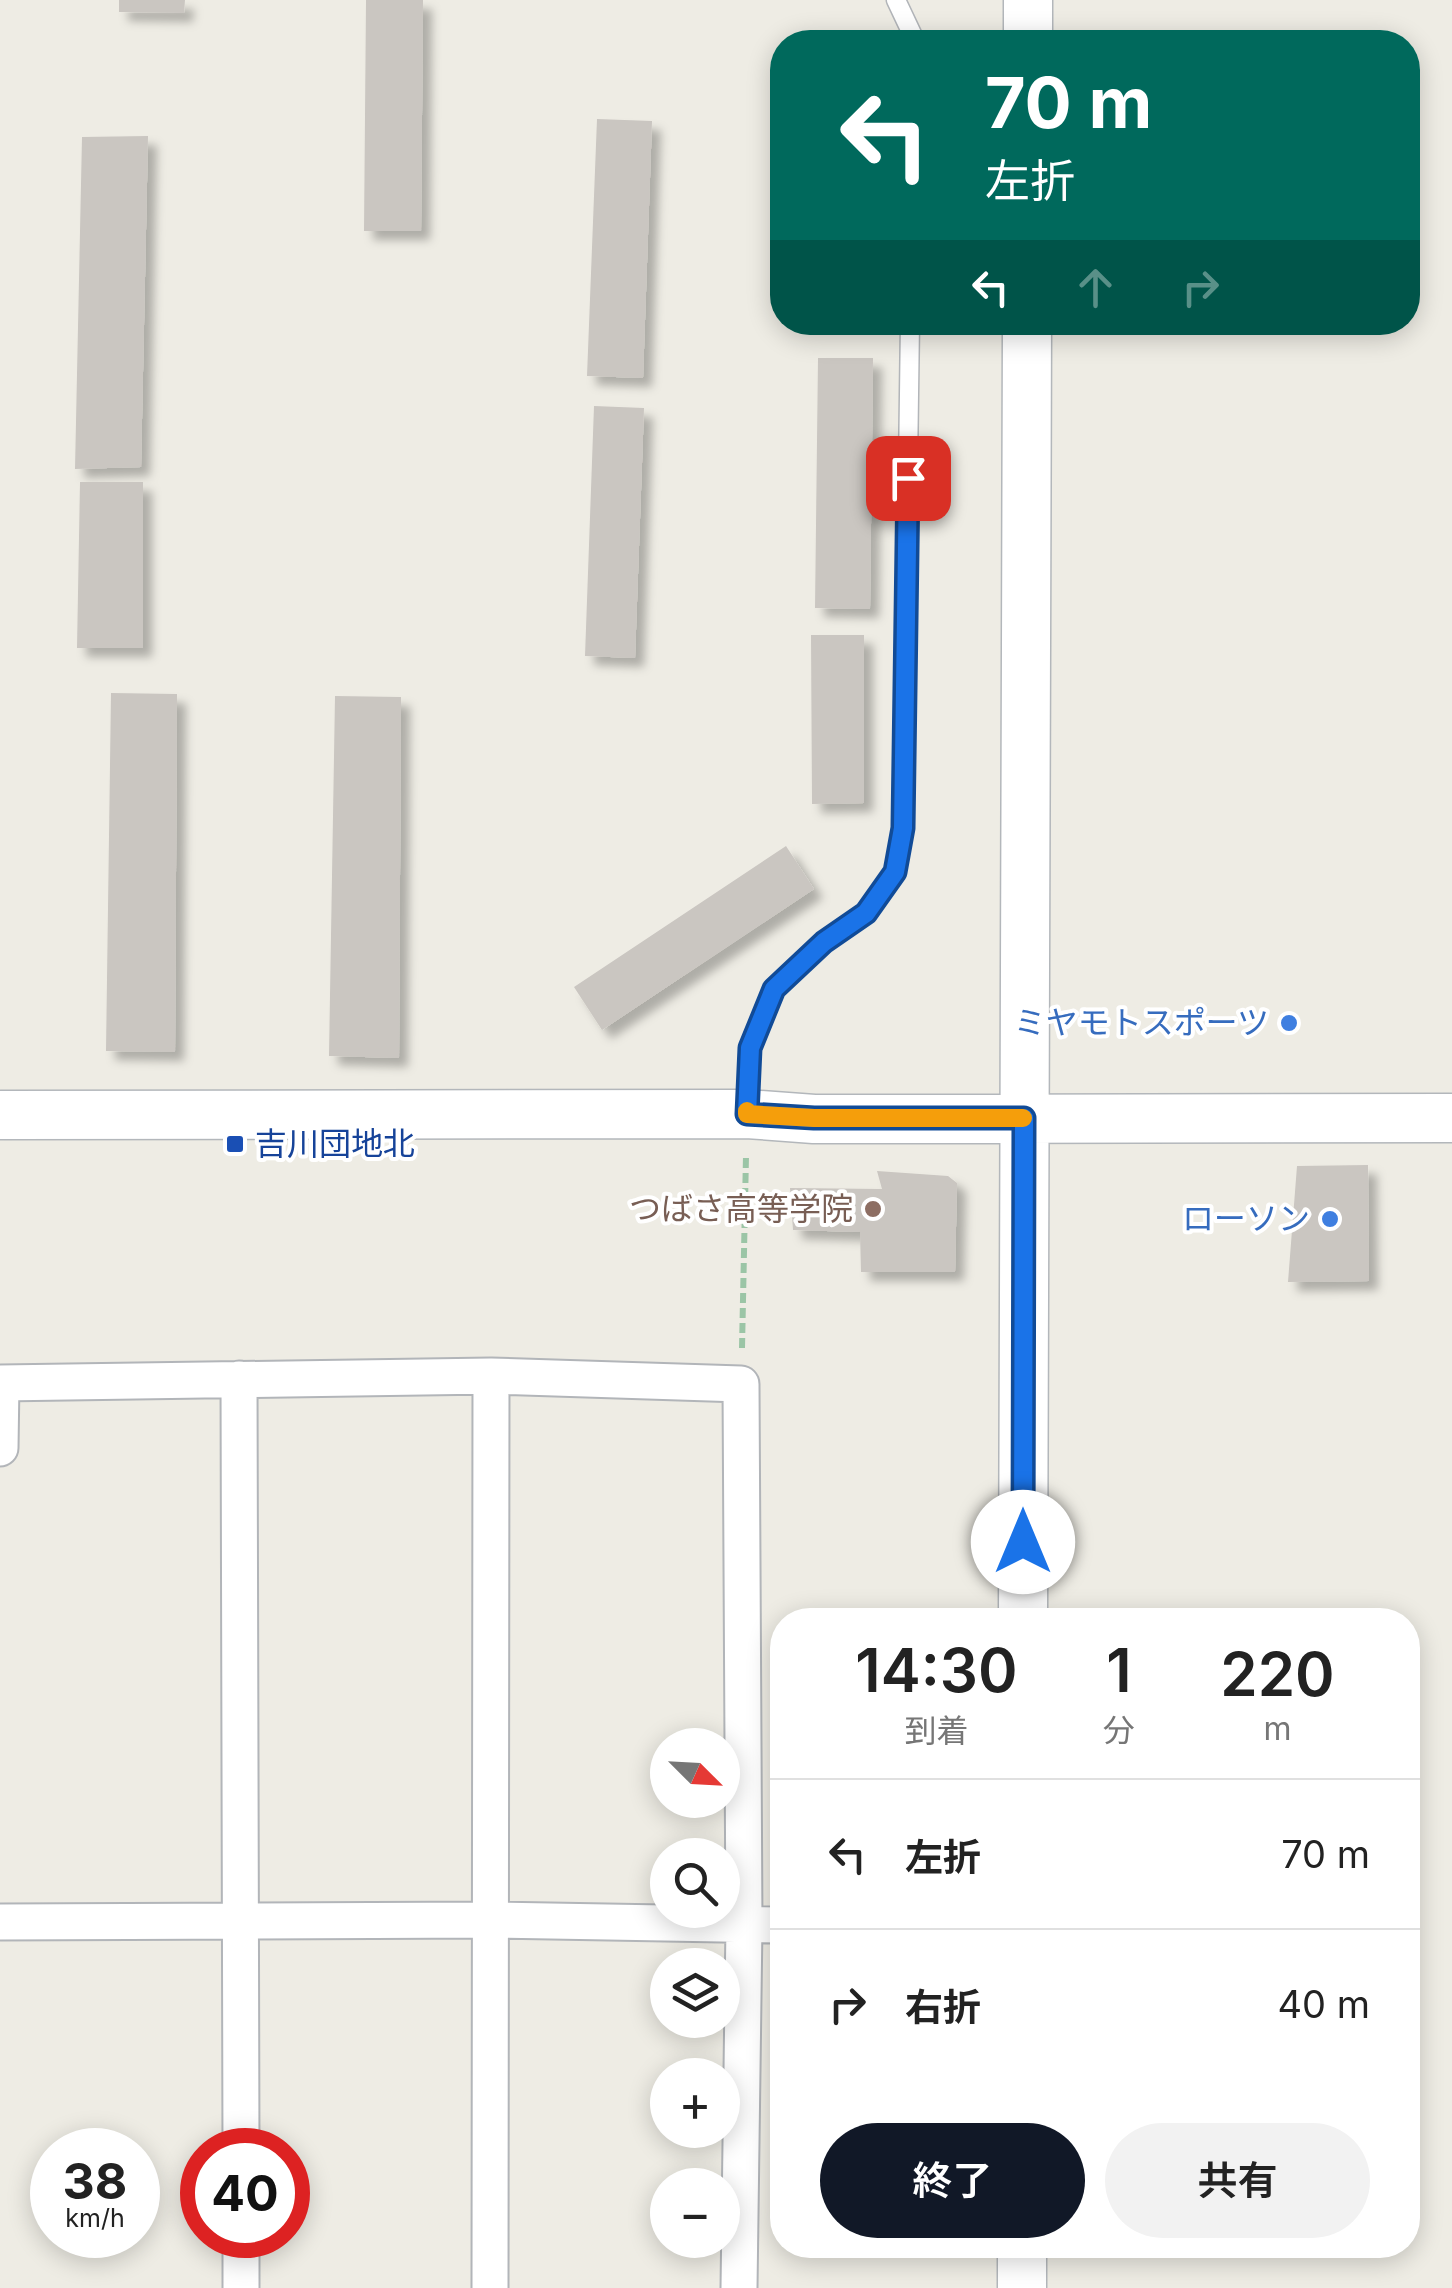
<!DOCTYPE html>
<html lang="ja">
<head>
<meta charset="utf-8">
<style>
	body { margin:0; font-family:Inter,"Noto Sans JP",sans-serif; background:#f2f2f2; color:#222; height:100vh; display:flex; flex-direction:column; font-size:38px; white-space:nowrap }
	* { box-sizing:border-box; margin:0 }
	p { font-size:32px; color:#767676 }
	.icon { flex:none; width:55px; height:55px; fill:none; stroke:currentColor; stroke-width:2; stroke-linecap:round; stroke-linejoin:round }
	.map { position:relative; flex:1; overflow:hidden }
	.side { position:absolute; left:770px; top:1608px; width:650px; height:650px; display:flex; flex-direction:column; background:#fff; border-radius:40px; box-shadow:0 5px 25px #0003 }
	.side>* { flex:none }
	.top-card { position:absolute; left:770px; top:30px; width:650px; height:305px; border-radius:40px; box-shadow:0 5px 25px #0003; background:#00695c; color:#fff; overflow:hidden }
	.needle { width:65px; rotate:114deg }
	.controls { position:absolute; left:650px; top:1728px; display:grid; gap:20px }
	.controls a { display:grid; place-items:center; width:90px; height:90px; border-radius:50%; background:#fff; box-shadow:0 5px 25px #0003; font-size:50px }
	.speed { position:absolute; left:30px; top:2128px; display:flex; gap:20px; font-size:50px; font-weight:700; text-align:center }
	.speed>* { display:grid; place-content:center; width:130px; height:130px; border-radius:50%; background:#fff; box-shadow:0 5px 25px #0003; line-height:1 }
	.speed small { font-size:25px; font-weight:400 }
	.speed .limit { border:15px solid #d22; background:#fff; color:#111 }
	.pin { position:absolute; display:grid; place-items:center; width:85px; height:85px; color:#fff; margin:-42px; border-radius:20px; box-shadow:0 5px 15px #0006 }
	.me { position:absolute; width:110px; margin:-55px; rotate:0deg; stroke-linejoin:round; filter:drop-shadow(0 0 8px #0008) }
	.turn { display:flex; align-items:center; gap:35px; height:210px; padding:0 50px; font-size:45px }
	.turn .icon { width:130px; height:130px; stroke-width:2.5 }
	.turn b { display:block; font-size:70px; line-height:85px }
	.lanes { display:flex; align-items:center; height:95px; padding:0 50px; background:#0003; justify-content:center; gap:50px; direction:ltr }
	.lanes .off { opacity:.35 }
	.eta { display:flex; justify-content:space-evenly; align-items:center; height:170px; text-align:center }
	.eta b { font-size:60px; font-weight:600; line-height:70px }
	.cta { display:flex; gap:20px; margin-top:auto; padding:20px 50px }
	.cta a { flex:1; height:115px; border-radius:60px; background:#111827; color:#fff; font-size:40px; font-weight:600; line-height:115px; text-align:center }
	.cta a+a { background:#f2f2f2; color:#222 }
	ul { padding:0; list-style:none }
	li { display:flex; align-items:center; gap:30px; height:150px; padding:0 50px; border-top:2px solid #e0e0e0 }
	li div { flex:1 }
	li b { display:block; font-size:38px }
	li em { font-style:normal }
	.map>svg:first-child { display:block }
</style>
</head>
<body>
<div class="map">
<svg width="1452" height="2288" viewBox="0 0 1452 2288">
	<defs>
		<filter id="shadow"><feDropShadow dx="9" dy="9" stdDeviation="5" flood-color="#0004"/></filter>
	</defs>
	<rect width="100%" height="100%" fill="#eeece4"/>
	<path fill="#cac6c1" filter="url(#shadow)" d="M119 0H185L184 13 119 12Z
		M366 0H423L421 231H364Z
		M597 119 652 121 643 378 587 376Z
		M148 136 141 467 75 469 82 137Z
		M818 358H873L870 609 815 608Z
		M594 406 644 408 635 658 585 656Z
		M80 482H143V648H77Z
		M811 635H864V803L812 804Z
		M111 693 177 694 175 1052 106 1051Z
		M335 696 401 697 399 1058 329 1056Z
		M786 846 814 889 602 1030 574 987Z
		M1368 1165 1369 1281 1288 1282 1297 1166Z
		M877 1171 948 1176 957 1183 955 1272H861L860 1232 793 1230 790 1188 882 1189Z"/>
	<g fill="none" stroke-linecap="round" stroke-linejoin="round">
		<g stroke="#b2b5b9" stroke-width="21">
			<path id="lane" d="M896 0 914 38V42
				M747 1114 751 1048 774 989 823 942 866 913 895 873 903 828 910 322"/>
		</g>
		<g stroke="#b2b5b9" stroke-width="39">
			<path id="street" d="M239 1379 241 2150
				M0 1383 491 1376 741 1384 744 1925 739 2288
				M0 1448 1 1383
				M0 1922 491 1920 782 1925
				M241 2235V2288
				M490 2288 491 1376"/>
		</g>
		<g stroke="#b3b7bb" stroke-width="51">
			<path id="secondary" d="M1028 42V0
				M0 1115 747 1114 814 1119 1452 1118
				M1023 1620 1027 322
				M1022 2245V2288"/>
		</g>
		<path stroke="#9bc5a6" stroke-width="6" stroke-dasharray="10 5" stroke-linecap="butt" d="M742 1348 746 1156"/>
		<use href="#lane" stroke="#fff" stroke-width="18"/>
		<use href="#street" stroke="#fff" stroke-width="35"/>
		<use href="#secondary" stroke="#fff" stroke-width="48"/>
	</g>
	<g fill="none" stroke-linecap="round" stroke-linejoin="round">
		<g stroke="#114b97" stroke-width="25">
			<path id="route" d="M908 478 903 828 895 872 866 913 824 942 774 989 750 1048 747 1114 814 1118H1024L1023 1542"/>
		</g>
		<use href="#route" stroke="#1a73e8" stroke-width="18"/>
		<path stroke="#f59e0b" stroke-width="18" d="M747 1111V1114L814 1118H1023"/>
	</g>
	<g fill="#3f7fe0" stroke="#fff" stroke-width="4">
		<circle cx="1289" cy="1023" r="10"/>
		<circle cx="1330" cy="1219" r="10"/>
	</g>
	<rect fill="#1a4fb4" stroke="#fff" stroke-width="4" x="225" y="1134" width="20" height="20" rx="5"/>
	<circle fill="#8d6e63" stroke="#fff" stroke-width="4" cx="873" cy="1209" r="10"/>
	<g text-anchor="middle" stroke-width="8" stroke-linejoin="round" paint-order="stroke">
		<g font-size="32" fill="#366cbe" stroke="#fff" text-anchor="end">
			<text x="1269" y="1034">ミヤモトスポーツ</text>
			<text x="1310" y="1230">ローソン</text>
		</g>
		<g font-size="32" fill="#164399" stroke="#fff" text-anchor="start">
			<text x="255" y="1155">吉川団地北</text>
		</g>
		<g font-size="32" fill="#785e54" stroke="#fff" text-anchor="end">
			<text x="853" y="1220">つばさ高等学院</text>
		</g>
	</g>
</svg>
<div class="controls">
<a><svg class="needle" viewBox="-14 -14 28 28"><path d="M0-13l5 13h-10z" fill="#e53935"/><path d="M0 13l5-13h-10z" fill="#767676"/></svg></a>
<a><svg class="icon" aria-label="search" viewBox="0 0 24 24"><circle cx="10" cy="10" r="6"/><path d="M15 15l6 6"/></svg></a>
<a><svg class="icon" aria-label="layers" viewBox="0 0 24 24"><path d="M12 4l9 5-9 5-9-5zM3 14l9 5 9-5"/></svg></a>
<a>+</a>
<a>−</a>
</div>
<div class="speed"><div>38<small>km/h</small></div><div class="limit">40</div></div>
<div class="pin" style="left:908px;top:478px;background:#d93025"><svg class="icon" aria-label="arrive" viewBox="0 0 24 24"><path d="M6 21V4h12l-3 4 3 4H6"/></svg></div>
<svg class="me" style="left:1023px;top:1542px" viewBox="-20 -20 40 40"><circle r="19" fill="#fff"/><path d="M0-13L10 11 0 6-10 11z" fill="#1a73e8"/></svg>
<div class="top-card">
<div class="turn"><svg class="icon" aria-label="left" viewBox="0 0 24 24"><path d="M17 20v-9H6M10 6l-5 5 5 5"/></svg><div><b>70 m</b>左折</div></div>
<div class="lanes"><svg class="icon" aria-label="left" viewBox="0 0 24 24"><path d="M17 20v-9H6M10 6l-5 5 5 5"/></svg><svg class="icon off" aria-label="ahead" viewBox="0 0 24 24"><path d="M12 20V5M6 11l6-6 6 6"/></svg><svg class="icon off" aria-label="right" viewBox="0 0 24 24"><path d="M7 20v-9h11M14 6l5 5-5 5"/></svg></div>
</div>
<section class="side">
<div class="eta">
<div><b>14:30</b><p>到着</p></div>
<div><b>1</b><p>分</p></div>
<div><b>220</b><p>m</p></div>
</div>
<ul>
<li><svg class="icon" aria-label="left" viewBox="0 0 24 24"><path d="M17 20v-9H6M10 6l-5 5 5 5"/></svg><div><b>左折</b></div><em>70 m</em></li>
<li><svg class="icon" aria-label="right" viewBox="0 0 24 24"><path d="M7 20v-9h11M14 6l5 5-5 5"/></svg><div><b>右折</b></div><em>40 m</em></li>
</ul>
<div class="cta"><a>終了</a><a>共有</a></div>
</section>
</div>
</body>
</html>
